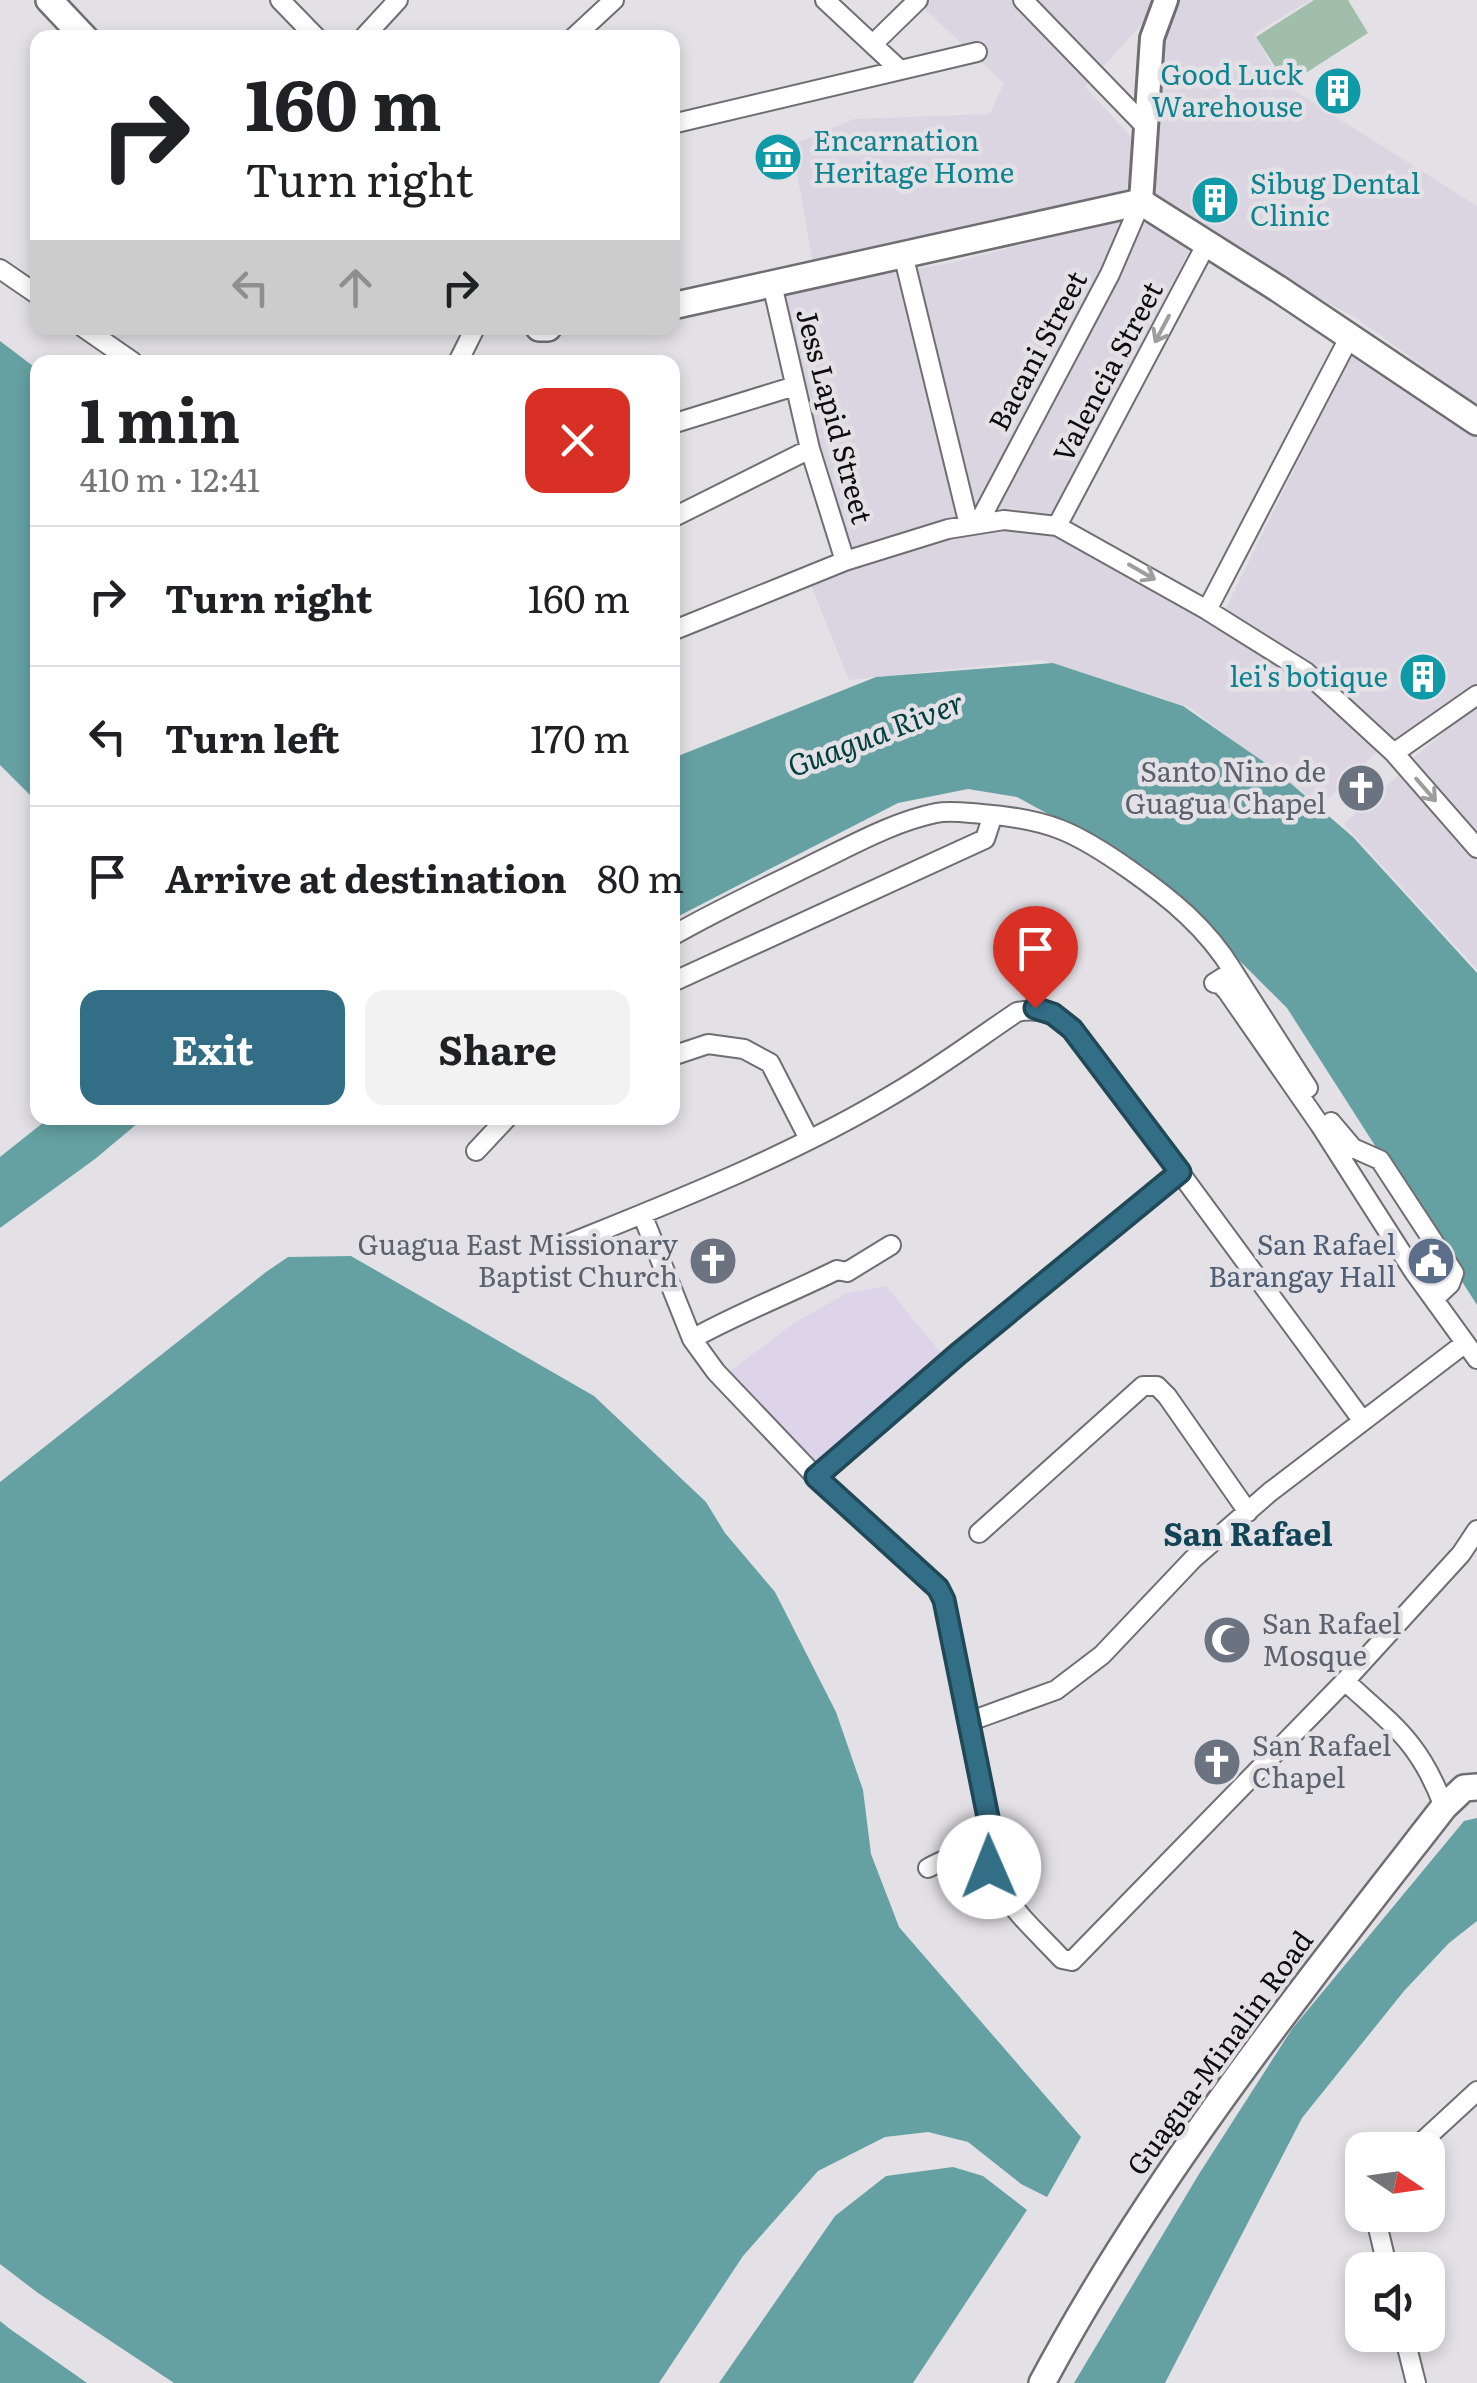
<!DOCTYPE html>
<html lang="en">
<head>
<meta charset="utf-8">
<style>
	body { margin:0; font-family:Literata,serif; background:#f2f2f2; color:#202124; height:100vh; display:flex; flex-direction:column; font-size:38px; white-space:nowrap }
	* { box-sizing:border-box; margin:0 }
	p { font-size:32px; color:#757577 }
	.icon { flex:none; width:55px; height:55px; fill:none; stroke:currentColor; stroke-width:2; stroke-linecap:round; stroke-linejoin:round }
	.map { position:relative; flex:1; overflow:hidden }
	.sheet { position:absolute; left:30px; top:355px; width:650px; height:770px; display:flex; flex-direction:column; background:#fff; border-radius:20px; box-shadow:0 5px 15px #0003 }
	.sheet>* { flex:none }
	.banner { position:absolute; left:30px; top:30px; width:650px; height:305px; border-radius:20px; box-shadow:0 5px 15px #0003; background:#fff; color:#202124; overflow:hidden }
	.needle { width:65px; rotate:103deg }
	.controls { position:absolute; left:1345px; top:2132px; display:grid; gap:20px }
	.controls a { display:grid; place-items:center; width:100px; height:100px; border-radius:20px; background:#fff; box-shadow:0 5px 15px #0003; font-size:50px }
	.pin { position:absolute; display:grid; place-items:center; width:85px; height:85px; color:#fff; margin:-102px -42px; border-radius:50% 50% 50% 0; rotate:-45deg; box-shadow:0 0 10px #0007 }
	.pin .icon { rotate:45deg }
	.me { position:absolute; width:110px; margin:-55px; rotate:359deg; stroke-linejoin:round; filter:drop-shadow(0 0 8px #0008) }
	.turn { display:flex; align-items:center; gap:35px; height:210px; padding:0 50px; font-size:45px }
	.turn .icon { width:130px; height:130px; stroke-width:2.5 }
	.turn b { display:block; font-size:70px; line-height:85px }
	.lanes { display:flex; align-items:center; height:95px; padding:0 50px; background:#0003; justify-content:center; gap:50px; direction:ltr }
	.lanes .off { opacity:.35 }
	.round { display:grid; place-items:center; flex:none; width:105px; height:105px; border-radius:20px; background:#f2f2f2 }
	.overview { display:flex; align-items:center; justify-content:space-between; height:170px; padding:0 50px }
	h1 { font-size:60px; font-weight:700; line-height:75px }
	.primary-button { display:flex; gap:20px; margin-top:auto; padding:20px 50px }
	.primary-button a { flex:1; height:115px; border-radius:20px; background:#326f86; color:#fff; font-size:40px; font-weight:700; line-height:115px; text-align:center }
	.primary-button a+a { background:#f2f2f2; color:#202124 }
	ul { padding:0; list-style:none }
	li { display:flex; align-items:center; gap:30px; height:140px; padding:0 50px; border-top:2px solid #e0e0e0 }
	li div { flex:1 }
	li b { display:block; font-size:38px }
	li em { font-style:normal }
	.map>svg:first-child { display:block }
</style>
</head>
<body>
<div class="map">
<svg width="1477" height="2383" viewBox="0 0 1477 2383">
	<rect width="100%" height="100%" fill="#e3e1e6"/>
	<path fill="#dad5e1" d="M915 0H1163L1085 87 1137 143 1124 199 813 264 792 145 854 119 990 114 1004 83Z
		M1172 0H1310L1254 34 1278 78 1267 97 1279 81 1477 206V405L1356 318 1143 201 1159 47Z
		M1119 220 1161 224 1193 244 1050 516 1011 508 966 515 848 559 781 291 946 264Z
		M1356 344 1477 429V689L1395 749 1322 683 1225 610Z
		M1005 523 1074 538 1318 685 1383 746 1321 806 1189 707 1041 660 849 680 811 585 951 530Z
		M1477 704V834L1410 761Z
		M1403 771 1477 862V969L1344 824Z"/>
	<path fill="#ddd4e9" d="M886 1286 946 1359 818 1470 726 1374 794 1323 847 1293Z"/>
	<path fill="#a0beaa" d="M1314 0H1348L1368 33 1287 85 1256 37Z"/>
	<path fill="#65a1a2" d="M0 341 37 369V802L0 765Z
		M1053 663 1183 706 1274 769 1353 837 1477 973V1305L1287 1008 1145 867 1017 797 968 789 898 803 673 919V758L876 677Z
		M49 1118H144L95 1159 0 1228V1157Z
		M351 1256 594 1396 706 1502 725 1533 775 1592 836 1712 863 1790 871 1854 899 1927 1081 2137 1047 2197 1021 2184 968 2142 928 2132 885 2137 818 2171 743 2256 659 2383H174L38 2293 0 2264V1482L266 1272 288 1257Z
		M1477 1818V1921L1449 1943 1404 1991 1302 2118 1165 2383H1074L1199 2174 1292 2029 1464 1821Z
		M953 2167 983 2176 1027 2210 913 2383H719L835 2216 886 2176Z
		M0 2321 10 2329 87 2383H0Z"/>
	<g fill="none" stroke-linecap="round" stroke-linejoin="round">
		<g stroke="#6f6e72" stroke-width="22">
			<path id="minor" d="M280 0 317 38
				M825 0 899 69
				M1023 0 1146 127
				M363 38 398 0
				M573 38 614 0
				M874 43 918 0
				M672 124 977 52
				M903 254 969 525
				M0 269 38 295
				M772 284 810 449 845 561
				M84 328 133 362
				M458 362 475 328
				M672 424 795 386
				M672 518 810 449
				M979 522 1110 274 1141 202
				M1057 526 1207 243
				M1207 610 1350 336
				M672 631 845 561 948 529 1004 520 1057 526 1207 610 1306 672 1394 753 1477 848
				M1394 753 1477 695
				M672 936C717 910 763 889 809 866 849 847 892 822 936 813 951 810 967 813 982 814 1049 819 1076 832 1130 870 1170 898 1207 928 1233 971L1214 983 1220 984 1227 991 1320 1125 1414 1272 1477 1359
				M1233 971 1308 1088
				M677 980 985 839 993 815
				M672 1056 708 1044 744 1049 770 1063 809 1139
				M1331 1122 1353 1148 1380 1160 1454 1273 1450 1284 1434 1299
				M476 1151 507 1118
				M642 1214 692 1339 716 1372 816 1477 937 1588 944 1600 990 1827C983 1847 946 1858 928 1868
				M558 1248C672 1202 791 1156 897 1092 938 1068 977 1039 1017 1012 1059 1003 1076 1034 1100 1064L1362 1420
				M692 1339C739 1313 788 1294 837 1270L847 1272 891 1245
				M816 1477 970 1344 1180 1172
				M979 1533 1143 1386H1157L1167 1396 1248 1512
				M1345 1681C1393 1725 1420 1742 1444 1807
				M968 1722 1056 1690 1102 1655 1193 1559 1270 1492 1464 1344
				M988 1834C984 1889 1028 1922 1062 1959L1072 1961 1345 1681 1461 1554 1477 1530
				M1413 2150 1477 2091
				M1375 2215 1388 2270
				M1404 2335 1416 2383"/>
		</g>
		<g stroke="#6f6e72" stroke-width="28">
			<path id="tertiary" d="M1141 202 1152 38 1166 0"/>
		</g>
		<g stroke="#6f6e72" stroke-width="30">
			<path id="secondary" d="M49 0 85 38
				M672 306 1141 202 1277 288 1477 422
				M539 328H548
				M1042 2383C1153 2175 1300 1992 1444 1807L1464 1788 1477 1787"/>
		</g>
		<use href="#minor" stroke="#fff" stroke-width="18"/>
		<use href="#tertiary" stroke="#fff" stroke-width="22"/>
		<use href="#secondary" stroke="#fff" stroke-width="25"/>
	</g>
	<defs><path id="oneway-shaft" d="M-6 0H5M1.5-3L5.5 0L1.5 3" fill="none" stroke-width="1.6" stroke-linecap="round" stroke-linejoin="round" transform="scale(2.5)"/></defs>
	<g stroke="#9e9e9e">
		<use href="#oneway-shaft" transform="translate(1162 329) rotate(118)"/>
		<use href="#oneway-shaft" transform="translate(1142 572) rotate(30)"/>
		<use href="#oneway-shaft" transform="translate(1426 790) rotate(49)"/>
	</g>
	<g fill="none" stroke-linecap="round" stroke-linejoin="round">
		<g stroke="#204857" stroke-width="25">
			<path id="route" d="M989 1867 986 1855 990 1827 944 1600 938 1588 816 1477 958 1354 1180 1172 1072 1029 1053 1014 1035 1008"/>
		</g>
		<use href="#route" stroke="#326f86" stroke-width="18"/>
	</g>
	<defs>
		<g id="building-disc" transform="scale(2.5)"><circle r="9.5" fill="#0f9aa8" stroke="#e3e1e6"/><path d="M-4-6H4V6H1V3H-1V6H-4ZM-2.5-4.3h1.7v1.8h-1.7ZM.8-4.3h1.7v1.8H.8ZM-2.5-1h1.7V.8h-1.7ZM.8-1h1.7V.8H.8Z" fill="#fff"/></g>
		<g id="museum-disc" transform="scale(2.5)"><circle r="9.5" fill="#0f9aa8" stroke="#e3e1e6"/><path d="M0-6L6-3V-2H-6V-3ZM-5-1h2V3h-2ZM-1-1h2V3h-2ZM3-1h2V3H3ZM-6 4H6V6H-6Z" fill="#fff"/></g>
		<g id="church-disc" transform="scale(2.5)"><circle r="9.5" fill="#6b7280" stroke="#e3e1e6"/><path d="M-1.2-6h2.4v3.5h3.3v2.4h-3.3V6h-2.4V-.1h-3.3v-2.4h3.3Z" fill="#fff"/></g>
		<g id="civic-disc" transform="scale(2.5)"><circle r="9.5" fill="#5c6f8a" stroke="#e3e1e6"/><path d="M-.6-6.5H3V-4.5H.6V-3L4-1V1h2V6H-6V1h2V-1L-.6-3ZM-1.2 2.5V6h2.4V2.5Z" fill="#fff"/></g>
		<g id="mosque-disc" transform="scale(2.5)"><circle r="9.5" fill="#6b7280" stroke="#e3e1e6"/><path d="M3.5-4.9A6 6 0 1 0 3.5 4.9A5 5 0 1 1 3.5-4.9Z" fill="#fff"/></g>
	</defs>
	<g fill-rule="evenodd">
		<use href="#building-disc" x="1338" y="91"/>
		<use href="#museum-disc" x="778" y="157"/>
		<use href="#building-disc" x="1215" y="200"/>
		<use href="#building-disc" x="1423" y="677"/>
		<use href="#church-disc" x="1361" y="788"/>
		<use href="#church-disc" x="713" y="1261"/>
		<use href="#civic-disc" x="1431" y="1261"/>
		<use href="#mosque-disc" x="1227" y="1640"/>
		<use href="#church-disc" x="1217" y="1762"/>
	</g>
	<g text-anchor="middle" stroke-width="9" stroke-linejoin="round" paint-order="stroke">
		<g font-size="28" fill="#0d838f" stroke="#e3e1e6" text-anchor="end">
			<text x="1303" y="85">Good Luck<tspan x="1303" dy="32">Warehouse</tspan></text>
			<text x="813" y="151" text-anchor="start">Encarnation<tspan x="813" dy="32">Heritage Home</tspan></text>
			<text x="1250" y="194" text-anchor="start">Sibug Dental<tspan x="1250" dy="32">Clinic</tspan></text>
			<text x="1388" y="687">lei's botique</text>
		</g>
		<g font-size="28" fill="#0c0c0d" stroke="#e3e1e6">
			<text transform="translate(1038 351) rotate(-62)" y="10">Bacani Street</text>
			<text transform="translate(1108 372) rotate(-62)" y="10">Valencia Street</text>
			<text transform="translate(834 416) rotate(75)" y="10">Jess Lapid Street</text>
			<text transform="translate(1220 2053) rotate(-54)" y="10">Guagua-Minalin Road</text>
		</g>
		<g font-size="28" fill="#5b616d" stroke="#e3e1e6" text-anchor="end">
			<text x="1326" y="782">Santo Nino de<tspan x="1326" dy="32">Guagua Chapel</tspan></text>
			<text x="678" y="1255">Guagua East Missionary<tspan x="678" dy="32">Baptist Church</tspan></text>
			<text x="1262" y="1634" text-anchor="start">San Rafael<tspan x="1262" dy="32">Mosque</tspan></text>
			<text x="1252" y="1756" text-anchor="start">San Rafael<tspan x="1252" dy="32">Chapel</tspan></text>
		</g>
		<g font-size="28" fill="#4e5e75" stroke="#e3e1e6" text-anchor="end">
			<text x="1396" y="1255">San Rafael<tspan x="1396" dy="32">Barangay Hall</tspan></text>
		</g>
		<g font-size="30" font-style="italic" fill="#013e3f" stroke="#e3e1e6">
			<text transform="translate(876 735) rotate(-21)" y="10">Guagua River</text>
		</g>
		<g font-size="32" font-weight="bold" fill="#114456" stroke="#e3e1e6">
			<text x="1248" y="1546">San Rafael</text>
		</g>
	</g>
</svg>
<div class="controls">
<a><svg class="needle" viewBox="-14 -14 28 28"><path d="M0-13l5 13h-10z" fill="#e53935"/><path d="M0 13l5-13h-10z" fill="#757577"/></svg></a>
<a><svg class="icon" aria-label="sound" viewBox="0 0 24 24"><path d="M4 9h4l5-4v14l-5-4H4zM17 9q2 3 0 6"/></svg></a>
</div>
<div class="pin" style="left:1035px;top:1008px;background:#d93025"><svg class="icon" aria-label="arrive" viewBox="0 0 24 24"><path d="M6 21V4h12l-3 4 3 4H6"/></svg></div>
<svg class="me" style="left:989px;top:1867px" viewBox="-20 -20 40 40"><circle r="19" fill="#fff"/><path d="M0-13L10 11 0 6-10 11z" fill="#326f86"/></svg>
<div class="banner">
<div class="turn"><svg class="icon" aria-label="right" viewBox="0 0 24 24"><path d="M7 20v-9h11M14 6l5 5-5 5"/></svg><div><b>160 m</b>Turn right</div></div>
<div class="lanes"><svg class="icon off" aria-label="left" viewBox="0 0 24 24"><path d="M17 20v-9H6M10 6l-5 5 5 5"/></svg><svg class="icon off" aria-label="ahead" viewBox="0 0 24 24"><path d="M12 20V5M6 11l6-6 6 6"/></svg><svg class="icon" aria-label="right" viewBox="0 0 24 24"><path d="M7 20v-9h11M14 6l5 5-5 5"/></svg></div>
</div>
<section class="sheet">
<div class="overview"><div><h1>1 min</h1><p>410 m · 12:41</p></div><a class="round" style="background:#d93025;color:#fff"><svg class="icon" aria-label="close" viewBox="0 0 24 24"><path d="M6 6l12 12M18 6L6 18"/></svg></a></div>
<ul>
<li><svg class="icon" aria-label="right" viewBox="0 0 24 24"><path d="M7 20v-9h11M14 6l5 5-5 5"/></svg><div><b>Turn right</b></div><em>160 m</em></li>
<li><svg class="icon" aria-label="left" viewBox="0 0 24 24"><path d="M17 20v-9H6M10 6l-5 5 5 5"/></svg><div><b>Turn left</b></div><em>170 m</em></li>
<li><svg class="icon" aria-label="arrive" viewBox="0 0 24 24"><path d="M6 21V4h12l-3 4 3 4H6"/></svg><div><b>Arrive at destination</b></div><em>80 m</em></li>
</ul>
<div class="primary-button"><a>Exit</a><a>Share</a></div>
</section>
</div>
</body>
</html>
